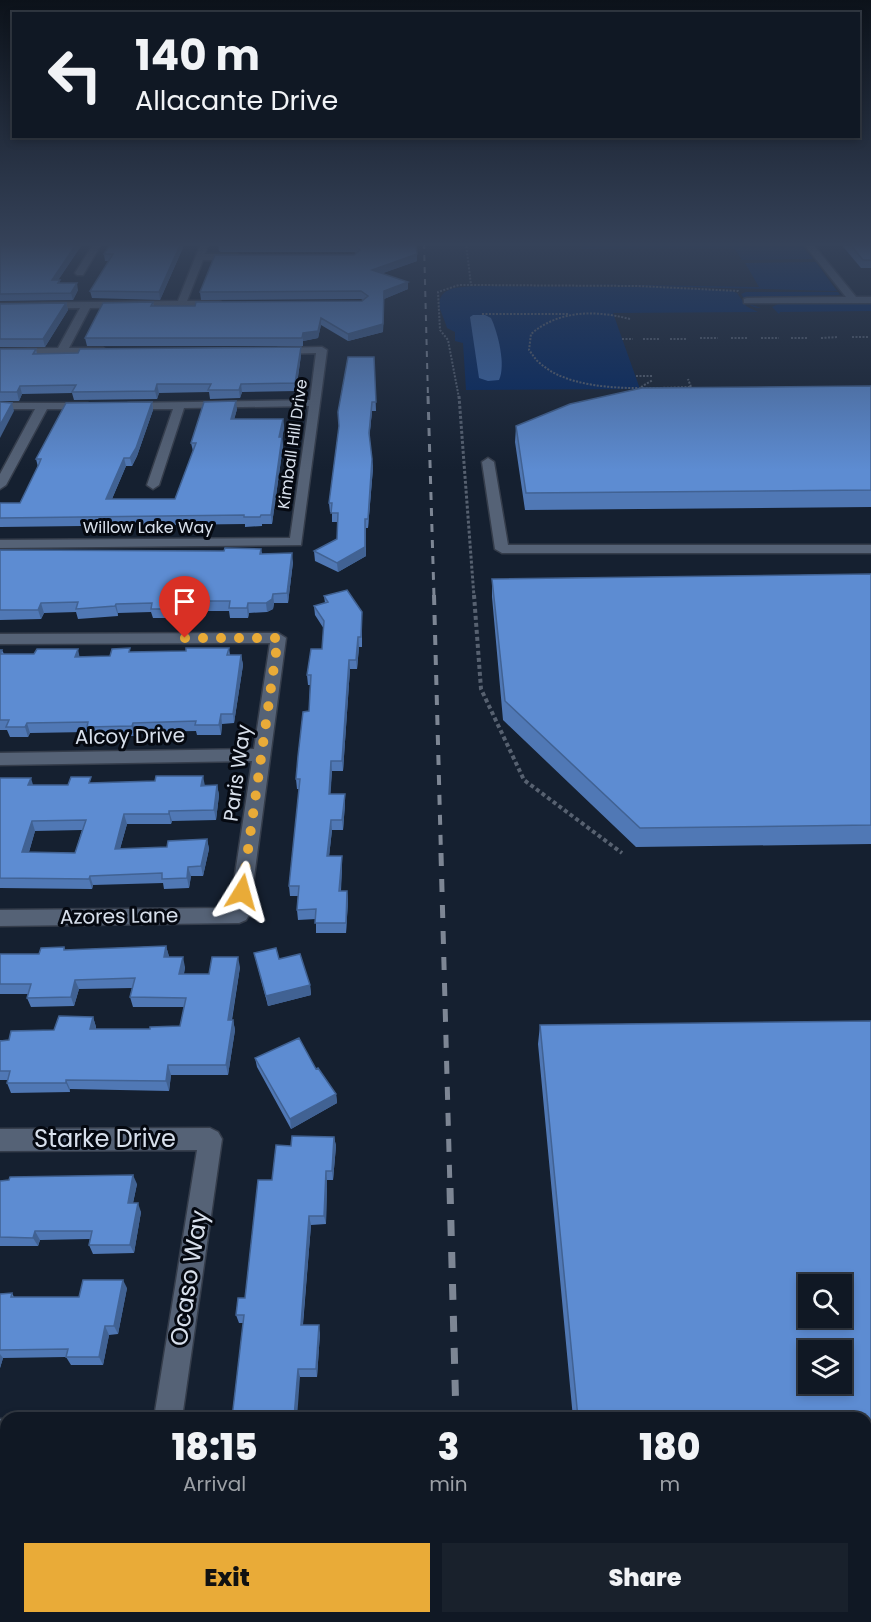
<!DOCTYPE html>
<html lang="en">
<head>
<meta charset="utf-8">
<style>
	body { margin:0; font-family:Poppins,sans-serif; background:#19212c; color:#f1f3f6; height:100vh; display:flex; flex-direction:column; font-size:22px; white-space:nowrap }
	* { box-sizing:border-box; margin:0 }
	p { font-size:20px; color:#9ca0a6 }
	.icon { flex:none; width:33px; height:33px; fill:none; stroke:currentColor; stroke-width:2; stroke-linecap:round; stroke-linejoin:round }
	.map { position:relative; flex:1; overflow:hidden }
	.panel { position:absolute; left:0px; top:1412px; width:872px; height:212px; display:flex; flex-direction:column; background:#101824; border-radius:18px 18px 0 0; box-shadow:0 3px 9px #0003,0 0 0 2px #303741 }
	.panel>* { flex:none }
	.top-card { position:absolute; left:12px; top:12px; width:848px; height:126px; border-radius:0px; box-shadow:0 3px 9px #0003,0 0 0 2px #303741; background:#101824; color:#f1f3f6; overflow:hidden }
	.fabs { position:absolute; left:798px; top:1274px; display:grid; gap:12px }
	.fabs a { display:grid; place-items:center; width:54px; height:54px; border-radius:0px; background:#101824; box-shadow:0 3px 9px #0003,0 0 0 2px #303741; font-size:30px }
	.pin { position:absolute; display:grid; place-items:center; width:51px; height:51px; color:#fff; margin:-62px -26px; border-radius:50% 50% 50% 0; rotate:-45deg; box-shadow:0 0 6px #0007 }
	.pin .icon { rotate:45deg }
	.me { position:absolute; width:66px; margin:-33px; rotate:8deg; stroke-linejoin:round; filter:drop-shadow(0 0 4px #0008) }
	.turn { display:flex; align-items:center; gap:21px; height:126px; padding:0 24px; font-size:27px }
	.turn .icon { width:78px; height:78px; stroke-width:2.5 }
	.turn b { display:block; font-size:42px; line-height:51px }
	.eta { display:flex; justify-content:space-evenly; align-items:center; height:102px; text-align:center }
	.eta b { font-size:36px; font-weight:800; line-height:42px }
	.primary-button { display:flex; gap:12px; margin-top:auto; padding:12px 24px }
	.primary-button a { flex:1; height:69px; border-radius:0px; background:#e9ab38; color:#111; font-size:24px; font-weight:800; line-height:69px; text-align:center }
	.primary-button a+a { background:#19212c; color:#f1f3f6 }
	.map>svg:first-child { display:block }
</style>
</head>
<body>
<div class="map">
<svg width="871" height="1622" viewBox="0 0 871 1622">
	<rect width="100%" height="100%" fill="#152030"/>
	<path fill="#002560" d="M580 243H800L813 259 742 260 734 248 582 249Z
		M816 262 837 291 572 284 759 287 745 263Z
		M481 286 654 287 732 291 737 293 746 306 758 312 613 313 640 389 466 390 463 343 455 341V332L447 328C445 321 442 315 440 309 435 284 466 287 481 286Z
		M746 292H838L840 295 745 297 749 304 761 308C750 308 747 302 741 294Z
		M871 303V311L780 312 779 314 772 307 778 304Z"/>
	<path fill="#3a67aa" d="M473 315H485L491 318C498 333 506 365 499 380L488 381 479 378 470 317Z"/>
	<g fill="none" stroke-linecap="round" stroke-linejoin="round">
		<g stroke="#353d4b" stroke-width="3">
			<path id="minor" d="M94 243H102L83 275H77L75 273Z
				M201 243H209L205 254H237L241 257 237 260H203L187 301H218L221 302V306L90 308 69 348H103L108 351 107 353 0 355V349L58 348 80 308 0 309V303L178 301Z
				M803 243H812L856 297H871V303H744V299L747 298 846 297Z
				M322 347 327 350 301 545 0 548V540L290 538 309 406 184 408 159 485 153 489 147 485 173 409H128L122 406 128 403 310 400 316 353 278 354 273 351 278 348Z
				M0 403H88L94 406 88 409H47L6 485 0 489V474L35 409H0Z
				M488 458 494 462 508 545H871V553H502L495 549 482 462Z
				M278 633 286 638 249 915 246 920 239 923 0 926V910L230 908 252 761 0 765V753L254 749 270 643 0 644V634Z
				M210 1128 218 1132 222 1139 182 1418H154L197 1150 0 1151V1129Z
				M0 1419H6V1447H0Z
				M122 1617H154L153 1622H121Z"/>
		</g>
		<path stroke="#576170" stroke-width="2" stroke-dasharray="2 1.5" stroke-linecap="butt" d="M466 243 471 285 637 286 738 291 739 293
			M482 314H568
			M630 319C595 310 559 310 531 334L529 350C533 355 536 361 541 364 575 394 648 388 691 387L688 379
			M852 337H869
			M700 338H718
			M731 338H748
			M761 338H779
			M791 338H808
			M821 338 838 337
			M622 339H633
			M643 339H660
			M670 339H686
			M636 376H652
			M641 387 653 380
			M459 398 448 340 440 330 438 292 459 285H471"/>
		<path stroke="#576170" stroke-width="3" stroke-dasharray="3 2" stroke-linecap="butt" d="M459 396 474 597"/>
		<path stroke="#576170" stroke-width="4" stroke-dasharray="4 3" stroke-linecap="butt" d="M474 595 481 689 524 780 622 853"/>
		<use href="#minor" fill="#556276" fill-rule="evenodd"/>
		<path stroke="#7d8694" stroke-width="2" stroke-dasharray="6 6" stroke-linecap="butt" d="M424 243 428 398"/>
		<path stroke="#7d8694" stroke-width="3" stroke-dasharray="8 8" stroke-linecap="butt" d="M428 396 434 597"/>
		<path stroke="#7d8694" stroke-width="4" stroke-dasharray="10 10" stroke-linecap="butt" d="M434 595 441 855"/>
		<path stroke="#7d8694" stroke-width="5" stroke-dasharray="13 13" stroke-linecap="butt" d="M441 853 450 1189"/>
		<path stroke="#7d8694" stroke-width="7" stroke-dasharray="16 16" stroke-linecap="butt" d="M450 1188 456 1418
			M462 1617V1622"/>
	</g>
	<path fill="#5078b5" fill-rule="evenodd" d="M2 243H83L58 280 60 283 78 290 73 300 0 301V246Z
		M111 243H185L160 300 92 298 90 291 109 261H105L104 254Z
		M416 243 417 261 383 273 408 289 384 299 383 332 348 341 321 325 318 338 303 341V346H87L85 338 153 302 154 306H190L362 301 363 300 361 299 201 300 200 292 354 255 356 253 354 252H221L219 251 218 244Z
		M840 243H871V268H861Z
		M66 303 68 310 45 347H0V304Z
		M0 349H36L37 354 301 355 296 391 242 392 240 398 210 399 209 392 159 393 157 399 74 400 72 393 22 394 19 401H0Z
		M374 357 376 411H372L369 439 373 468 368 528H366V556L338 572 315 561 314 551 337 539 338 522H332V512H330L329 503Z
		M871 386V507L525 510 515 442 516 426Z
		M152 402 153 410 137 456 132 466H126L112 499H175L193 451 191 443 237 409 234 419H283L284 428 282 438 283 446 272 524H262V526L245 527V524L0 527V503H20L38 467 36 459Z
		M261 549 262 554 293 562 288 603H274L273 609 267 612 249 613 248 618H230L229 611H195L193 618H153L151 612 118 613V616L78 619 76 612 44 613 41 619 0 620V550L224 551Z
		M871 574V844L636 847 503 720 492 597V579Z
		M324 596 362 621V647H359L357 669H350L343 771H332L330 794H345V804L343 830H332L329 856H342V866L341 891H347L348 901 346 933H316V919L298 920 297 910 298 896H290L289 886 299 789H297L296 779 309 711 310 685H308L307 675 322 649 324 629 315 615 314 606 325 603Z
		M229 648 230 655H241L243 665 234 723 222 724 221 735H197L196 731 135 732 134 736H89L88 732 30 733 28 737H10L7 730H0V650H2L4 654 80 657 110 656 131 652 186 651Z
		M0 778 33 785H68L93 783 217 785 219 795 216 820 172 821 171 824H127L120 849 167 847 207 839 209 849 203 876H191L189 888 164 889 163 883 93 885 92 889 0 888ZM82 830 75 853 29 852 35 831Z
		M166 946 169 957 185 967 184 974H209L240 967 232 1020H233L235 1030 228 1075H171L169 1091 70 1089V1092L11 1093 7 1083 8 1080H0V1040H9L54 1030 93 1017 96 1027V1029H150L180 1026 184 1007H133L130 997 132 988 79 989 74 1006 31 1007 27 998 28 994H0V954H39L64 947 65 950Z
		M254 953 279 959 310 985 311 995 268 1006Z
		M871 1021V1622H593L592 1617H866V1418H573L538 1044 540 1025ZM808 1284H842V1317H808ZM808 1350H842V1383H808Z
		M255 1058 316 1069 336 1094 337 1103 291 1129 257 1067Z
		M334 1137 336 1146 333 1180H327L326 1224 311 1225 303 1325 320 1333 317 1377H300L243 1323H239L236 1315 245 1298 272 1180 291 1146Z
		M0 1181 137 1184 133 1203 141 1212 134 1253 93 1254 89 1245 90 1239 40 1240 38 1246H0Z
		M127 1288 118 1334 109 1335 103 1365H71L66 1357 3 1358 0 1368V1294L12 1293 14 1297H79Z
		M6 1489V1583H0V1494Z"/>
	<path fill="#416293" d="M77 243H83L53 288 52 280Z
		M181 243H185L160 300 159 292Z
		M417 254V261L372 277V270Z
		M408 282V289L384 299 383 332 348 341V334L384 291Z
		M77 283 78 290 73 300 71 293Z
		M66 303 68 310 45 347 43 339Z
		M321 318V325L318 338 303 341V346V333Z
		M301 347V355L296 391 295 383Z
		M157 384 159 393 157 399 155 391Z
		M241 384 242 392 240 398 239 390Z
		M20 386 22 394 19 401 17 392Z
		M236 401 237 409 232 428 231 419Z
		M152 402 153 410 137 456 132 466 130 458Z
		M372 402V411L369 442V433Z
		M12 403 14 411 0 438V425Z
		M283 419 284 428 282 438 283 446 272 524 271 515 279 437Z
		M124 458 126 466 108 508 106 499Z
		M372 459 373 468 368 528V519Z
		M365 519 366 556 338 572 337 563Z
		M292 553 293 562 288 603 287 593Z
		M273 594 274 603 273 609 267 612 266 603Z
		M193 601 195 611 193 618 191 609Z
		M41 603 44 613 41 619 38 610Z
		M248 603 249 613 248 618 247 608Z
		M116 604 118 613V616L115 606Z
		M358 637 359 647 357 669 356 660Z
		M78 649 80 659 75 657Z
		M241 655 243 665 234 723 233 714Z
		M349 660 350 669 343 771 342 761Z
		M221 714 222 724 221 735 219 725Z
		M27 723 30 733 28 737 25 727Z
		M133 723 135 732 134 736 132 726Z
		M331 761 332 771 330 804 329 794Z
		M203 776 205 786H201Z
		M31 778 34 788 28 785Z
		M217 785 219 795 216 820 214 810Z
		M345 794V804L343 830 342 820Z
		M169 811 172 821 171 824 169 814Z
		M124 814 127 824 117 859 115 849Z
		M331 820 332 830 328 866 327 856Z
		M32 821 35 831 26 862 22 852Z
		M207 839 209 849 203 876 201 866Z
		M342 856V866L340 901 339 891Z
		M188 867 191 876 189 888 187 878Z
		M90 876 93 885 92 889 89 879Z
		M347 891 348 901 346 933V923Z
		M166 946 169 956 167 967 164 957Z
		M183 957 185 967 182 983 179 974Z
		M238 957 240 967 230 1030 228 1020Z
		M75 980 79 989 74 1006 71 997Z
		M310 985 311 995 268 1006 266 996Z
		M93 1017 96 1027 93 1038 90 1029Z
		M233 1020 235 1030 228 1075 226 1065Z
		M168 1065 171 1075 169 1091 166 1081Z
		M66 1080 70 1089V1092L66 1083Z
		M336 1094 337 1103 291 1129 290 1119Z
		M334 1137 336 1146 333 1180 332 1171Z
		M326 1171 327 1180 326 1224 324 1216Z
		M133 1175 137 1184 131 1212 128 1203Z
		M138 1203 141 1212 134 1253 130 1245Z
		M309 1216 311 1225 302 1333 301 1325Z
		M35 1231 40 1240 38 1246 33 1238Z
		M123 1280 127 1288 118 1334 114 1326Z
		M319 1325 320 1333 317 1377 316 1369Z
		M105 1326 109 1335 103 1365 99 1357Z
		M0 1354 3 1358 0 1368Z
		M298 1369 300 1377 297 1418H294Z
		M281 1617H284L283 1622H281Z"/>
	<path fill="#5d8cd2" stroke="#416293" stroke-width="1.5" fill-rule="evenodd" d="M2 243H77L52 280H60L58 283H77L71 293 0 294V246Z
		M111 243H181L159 292 90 291 113 254H104Z
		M218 243H416L417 254 372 270 408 282 384 291 383 324 348 334 321 318 318 331 303 333 302 338H85L103 303 153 302 151 306H195L196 302 362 301 368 296 361 291 200 292 215 255H354L360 250 354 245H220Z
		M849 243H871V260H863Z
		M66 303 43 339H0V304Z
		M301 347 295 383 241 384 239 390H208L211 384H157L155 391 72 392 76 385 20 386 17 392H0V349H36L33 354 78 353 80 349Z
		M348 357H374L376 402H372L369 433 372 459 368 519H365V547L337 563 314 551 337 539 338 513H331L332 503H329L339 426 338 412Z
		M871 386V490L526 493 516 426 570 404 642 388Z
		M236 401 231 419H283L279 437H282L271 515H261L260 517H244V515L0 518V503H20L39 464 41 459H36L66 403 152 402 136 448 130 458H124L106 499H175L196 443H191L204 402Z
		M0 402 12 403 0 425Z
		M225 548 261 549 260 554 292 553 287 593 273 594 272 599 266 603H248L247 608H229L230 601H193L191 609H151L152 603 116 604 115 606 76 609 78 602 41 603 38 610H0V550L224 551Z
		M871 574V825L640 828 505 701 492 579Z
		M347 590 362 612 361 637H358L356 660H349L342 761H331L329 794H345L342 820H331L327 856H342L339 891H347L346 923H315L316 909 297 910 299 886H289L300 779H296L298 756 303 712 309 711 311 675H307L311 649H322L324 621 314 606 328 602 324 596Z
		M130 648 129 652 186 651V648H229L227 655H241L233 714H221L219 725H195L196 721 133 723 132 726 87 727 88 722 27 723 25 727H6L9 720H0V650H2L0 654H34L37 649H78L75 657 110 656 112 649Z
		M156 776H203L201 786 217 785 214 810 169 811V814H124L115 849 167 847 168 841 207 839 201 866 188 867 187 878 162 879V873L90 876 89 879 0 878V778H31L28 785H68L71 777H91L89 783 155 781ZM86 820 75 853 22 852 32 821Z
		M166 946 164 957H183L179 974H209L212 957H238L228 1020H233L226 1065H168L166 1081 66 1080V1083H7L10 1071H0V1041L9 1040 11 1031 54 1030 59 1016 93 1017 90 1029H150V1027L180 1026 186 998 130 997 135 978 75 980 71 997 27 998 31 984H0V954H39L41 948 64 947V950Z
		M276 948 279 959 300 954 310 985 266 996 254 953Z
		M871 1021V1622H598V1617H866V1418H578L540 1025ZM808 1284H842V1317H808ZM808 1350H842V1383H808Z
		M299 1038 316 1069 318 1068 336 1094 290 1119 255 1058Z
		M292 1136 334 1137 332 1171H326L324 1216H309L301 1325H319L316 1369H298L294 1418H232L244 1315H236L238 1298H245L258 1180H272L276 1145 291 1146Z
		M133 1175 128 1203H138L130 1245H89L92 1231H35L33 1238 0 1237V1181L9 1180 10 1177Z
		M83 1280H123L114 1326H105L99 1357H66L68 1349 0 1350V1294L12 1293 11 1297H79Z
		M1 1489H6V1576H0V1494Z
		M211 1617H281V1622H210Z"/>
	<linearGradient id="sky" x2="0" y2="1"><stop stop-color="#0c121a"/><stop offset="0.52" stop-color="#354259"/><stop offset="1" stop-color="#354259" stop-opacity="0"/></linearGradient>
	<rect width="871" height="470" fill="url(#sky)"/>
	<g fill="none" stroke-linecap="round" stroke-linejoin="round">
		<path stroke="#e9ab38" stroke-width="10" stroke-dasharray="0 18" d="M185 638H278L242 892"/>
	</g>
	<g text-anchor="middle" stroke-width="6" stroke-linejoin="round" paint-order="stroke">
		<g font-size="16" fill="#d8e0ec" stroke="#050911">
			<text transform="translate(292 444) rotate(-82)" y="6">Kimball Hill Drive</text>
			<text x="148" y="533">Willow Lake Way</text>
		</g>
		<g font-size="20" fill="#d8e0ec" stroke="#050911">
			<text transform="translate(130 736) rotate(-1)" y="7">Alcoy Drive</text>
			<text transform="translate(237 773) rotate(-82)" y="7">Paris Way</text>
			<text transform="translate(119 916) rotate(-1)" y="7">Azores Lane</text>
		</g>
		<g font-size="24" fill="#d8e0ec" stroke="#050911">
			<text x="105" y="1147">Starke Drive</text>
			<text transform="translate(189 1278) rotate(-81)" y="8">Ocaso Way</text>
		</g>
	</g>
</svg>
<div class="fabs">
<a><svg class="icon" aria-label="search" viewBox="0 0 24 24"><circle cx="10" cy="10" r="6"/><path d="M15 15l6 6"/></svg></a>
<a><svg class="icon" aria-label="layers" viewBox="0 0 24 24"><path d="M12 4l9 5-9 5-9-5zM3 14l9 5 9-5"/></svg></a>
</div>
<div class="pin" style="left:185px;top:638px;background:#d93025"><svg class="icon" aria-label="arrive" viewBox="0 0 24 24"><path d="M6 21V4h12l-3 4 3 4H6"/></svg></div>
<svg class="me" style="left:242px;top:892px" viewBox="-20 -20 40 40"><path d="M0-17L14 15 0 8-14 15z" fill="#e9ab38" stroke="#fff" stroke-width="4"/></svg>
<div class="top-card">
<div class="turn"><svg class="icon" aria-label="left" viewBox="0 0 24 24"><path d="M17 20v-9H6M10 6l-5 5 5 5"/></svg><div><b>140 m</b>Allacante Drive</div></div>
</div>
<section class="panel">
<div class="eta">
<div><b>18:15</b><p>Arrival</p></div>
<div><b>3</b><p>min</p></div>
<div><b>180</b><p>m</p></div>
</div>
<div class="primary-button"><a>Exit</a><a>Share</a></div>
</section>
</div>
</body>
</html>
